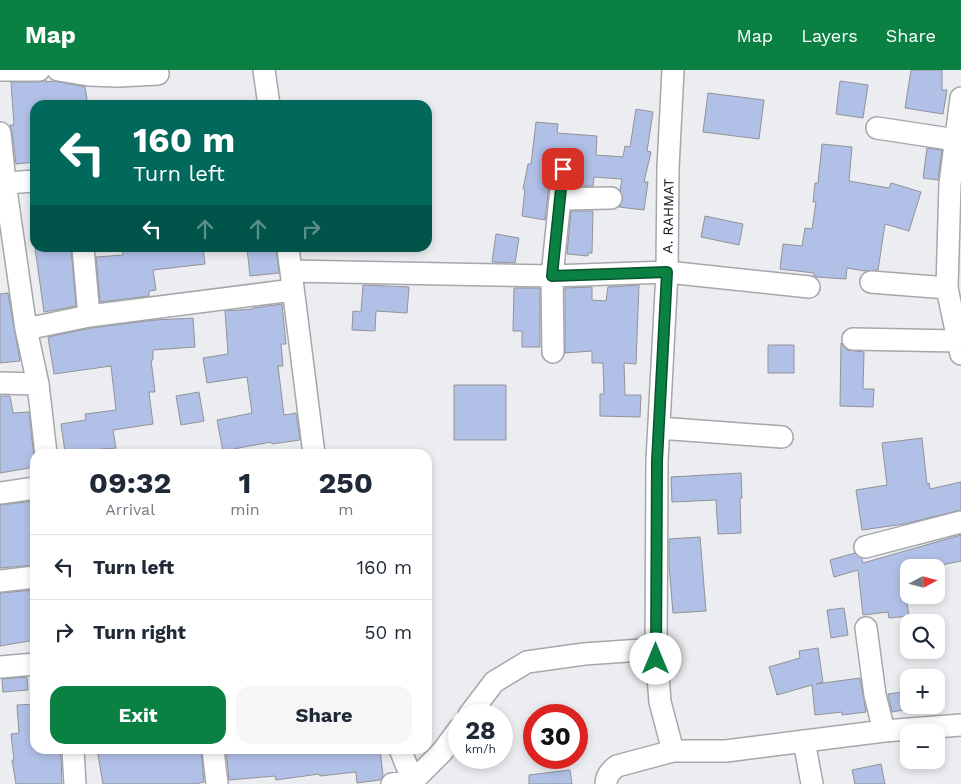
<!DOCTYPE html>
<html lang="en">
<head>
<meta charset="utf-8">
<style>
	body { margin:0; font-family:"Work Sans",sans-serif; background:#f6f6f7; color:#1f2937; height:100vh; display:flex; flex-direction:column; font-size:19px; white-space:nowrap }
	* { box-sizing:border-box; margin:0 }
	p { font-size:16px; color:#747a83 }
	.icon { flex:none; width:28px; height:28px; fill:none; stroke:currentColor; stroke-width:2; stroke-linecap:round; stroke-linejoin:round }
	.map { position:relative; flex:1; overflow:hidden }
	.panel { position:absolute; left:30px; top:379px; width:402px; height:305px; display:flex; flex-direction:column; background:#fff; border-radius:15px; box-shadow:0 2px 8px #0003 }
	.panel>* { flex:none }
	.banner { position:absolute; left:30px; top:30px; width:402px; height:152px; border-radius:15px; box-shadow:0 2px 8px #0003; background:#00695c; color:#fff; overflow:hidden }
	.needle { width:32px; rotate:83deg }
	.fabs { position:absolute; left:900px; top:489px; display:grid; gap:10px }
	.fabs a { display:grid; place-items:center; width:45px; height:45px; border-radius:10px; background:#fff; box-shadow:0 2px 8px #0003; font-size:25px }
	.speed { position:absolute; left:448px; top:634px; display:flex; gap:10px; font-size:25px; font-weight:700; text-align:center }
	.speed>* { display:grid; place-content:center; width:65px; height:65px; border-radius:50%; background:#fff; box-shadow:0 2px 8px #0003; line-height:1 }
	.speed small { font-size:12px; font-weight:400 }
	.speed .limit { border:8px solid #d22; background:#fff; color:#111 }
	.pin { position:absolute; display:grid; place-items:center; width:42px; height:42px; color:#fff; margin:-21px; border-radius:10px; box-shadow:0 2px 8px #0006 }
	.me { position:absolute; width:55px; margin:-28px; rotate:0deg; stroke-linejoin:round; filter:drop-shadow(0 0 4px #0008) }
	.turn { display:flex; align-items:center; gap:18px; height:105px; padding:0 20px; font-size:22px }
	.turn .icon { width:65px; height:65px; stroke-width:2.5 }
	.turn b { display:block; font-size:35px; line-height:42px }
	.lanes { display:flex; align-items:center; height:48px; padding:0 20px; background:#0003; justify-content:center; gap:25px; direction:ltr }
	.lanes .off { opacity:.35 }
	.eta { display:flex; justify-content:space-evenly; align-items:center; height:85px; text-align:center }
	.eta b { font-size:30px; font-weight:700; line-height:35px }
	.cta { display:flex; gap:10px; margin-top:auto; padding:10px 20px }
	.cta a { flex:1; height:58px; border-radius:15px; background:#0b8043; color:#fff; font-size:20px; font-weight:700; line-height:58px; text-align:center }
	.cta a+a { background:#f6f6f7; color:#1f2937 }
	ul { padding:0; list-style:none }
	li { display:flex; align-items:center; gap:15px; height:65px; padding:0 20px; border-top:1px solid #e0e1e3 }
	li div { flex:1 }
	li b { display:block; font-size:19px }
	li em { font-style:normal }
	header { display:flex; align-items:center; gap:30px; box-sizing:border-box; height:70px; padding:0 25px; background:#0b8043; color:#fff }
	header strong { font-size:24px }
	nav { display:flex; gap:28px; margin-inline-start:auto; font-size:18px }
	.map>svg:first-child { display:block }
</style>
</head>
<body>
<header>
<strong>Map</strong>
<nav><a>Map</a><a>Layers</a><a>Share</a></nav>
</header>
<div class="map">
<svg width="961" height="714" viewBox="0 0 961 714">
	<rect width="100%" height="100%" fill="#ebedf0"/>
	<path fill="#b1c0e7" stroke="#929397" d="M911 0H942V20H947L943 44 905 38Z
		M46 10V12L54 11 85 17 88 35H35V49H31L35 92 16 94 12 62 10 55H14L11 12H39Z
		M840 11 868 15 863 48 836 44Z
		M708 23 764 30 759 69 703 62Z
		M636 39 653 42 647 81 651 82 644 112H648L644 140 619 137 623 128 620 120 622 109 594 107 593 116H574L575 94 570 89 564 87 557 88 553 92 551 97 545 150 522 146 525 119H523L528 94H531L536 52 558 54 557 63 597 66 596 85 623 87 625 76 630 77Z
		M822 74 852 77 849 111 889 118 891 113 921 122 909 161 885 154 878 200 865 201 847 198 846 209 816 207 814 206V203L780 199 783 174 802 176 805 158 812 159 816 132H813L815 113H818Z
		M927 78 942 80 938 110 923 108Z
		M571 141H593L592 183H588V186L567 184Z
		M705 146 743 154 739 175 701 167Z
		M496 164 519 168 515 193 492 192Z
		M35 178H71L76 236 44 242Z
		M134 178H203L205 194 153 200 156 220 149 221V226L100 232 96 187 123 185 122 179Z
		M247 178H276L279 203 250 206Z
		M363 215 409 217 407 243 376 241 375 261 352 260 353 241 361 242Z
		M639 215 636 294 624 293 625 325H641L640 347 600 346V324H604L603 293H592V281L565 283V218L592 217V230L606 231 608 217Z
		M514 218H540V277H522V261H513Z
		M8 223 20 291 0 293V224Z
		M282 234 286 274H281L283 296H278L284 345 296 343 300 370 272 374 271 372 223 381 217 350 252 343 247 307 207 313 203 288 228 284 225 241 253 239V238Z
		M193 248 195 277 153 280V290H151L155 322H149L153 354 113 360 116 378 65 382 61 354 86 350 85 344 116 340 111 296 54 304 48 267 91 258 155 250Z
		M841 273 847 280 864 282 863 319H874L873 337 840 336Z
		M768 275H794V303H768Z
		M454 315H506V370H454Z
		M199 322 204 351 181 355 176 326Z
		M0 326H10L13 343 29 342 35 397 0 403Z
		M922 368 927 414 929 413 930 419 961 412V440L904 454 862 460 856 420 887 415 882 373Z
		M741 403 742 428H740L741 463 718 464 716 430 672 432 671 407Z
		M35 431V459H32L35 495 0 498V435Z
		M961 465V491L936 496V491L914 498H909V499L902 501 909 546 889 548 888 542 863 545 858 500 834 507 830 490 855 483 862 489 863 493Z
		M700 467 706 541 673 543 669 495V469Z
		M35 520V570L0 576V523Z
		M844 538 848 565 831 568 827 540Z
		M818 578 823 612 816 614 860 608 866 642 842 645V642L815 645 812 615 777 625 769 597 800 588 799 581Z
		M27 607 28 620 3 622 2 609Z
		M909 621V639L892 642 888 624Z
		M35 634V679H57L58 683H60L61 687 62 714H16L12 690H14L11 664 19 663 17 635Z
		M97 679H201L204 712 195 714H103Z
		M226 679H380L383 706 380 710 357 713 356 702 320 706 319 704 276 710 275 706 229 710Z
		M881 694 885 714H855L852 700Z
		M570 700 572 714H529V705Z"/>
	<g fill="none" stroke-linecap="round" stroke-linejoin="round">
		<g stroke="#a5a7aa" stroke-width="24">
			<path id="minor" d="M0 0H39
				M58 0 89 5 118 6 158 4
				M264 0 269 35
				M673 0 668 98 667 202 657 391 656 579 660 632 673 681
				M961 28 950 114 947 218 961 284
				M877 58 956 70
				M0 63 5 113 26 259 38 314 46 384
				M5 113 35 111
				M560 129 611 128
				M83 178 89 246
				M288 178 314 384
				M291 201 552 206 667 202 809 217
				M871 212 947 218
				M26 259 89 246 293 220
				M853 269 958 271
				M553 282 552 206 563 99
				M0 313 38 314
				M659 358 782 367
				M0 423 35 418
				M865 477 961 452
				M0 511 35 507
				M866 558 875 625 884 661
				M0 597 35 594
				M469 645 494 612 527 592 584 584 656 579
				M804 671 812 714
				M73 679 75 714
				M213 679 217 714
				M400 679 414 714
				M392 714 413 711 442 682 459 659
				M606 714C606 706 610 701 617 696L673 681H726L884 661 961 655"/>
		</g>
		<use href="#minor" stroke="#fff" stroke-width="21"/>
	</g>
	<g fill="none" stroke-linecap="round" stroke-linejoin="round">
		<g stroke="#07532c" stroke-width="12">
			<path id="route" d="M563 99 552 206 667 202 657 391 656 589"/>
		</g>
		<use href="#route" stroke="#0b8043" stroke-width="9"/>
	</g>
	<g text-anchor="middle" stroke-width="5" stroke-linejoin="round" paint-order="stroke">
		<g font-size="14" fill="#121314" stroke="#fff">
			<text transform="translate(668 146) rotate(-89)" y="5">A. RAHMAT</text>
		</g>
	</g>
</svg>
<div class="fabs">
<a><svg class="needle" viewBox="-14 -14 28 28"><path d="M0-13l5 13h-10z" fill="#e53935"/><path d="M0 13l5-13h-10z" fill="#747a83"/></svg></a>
<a><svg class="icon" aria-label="search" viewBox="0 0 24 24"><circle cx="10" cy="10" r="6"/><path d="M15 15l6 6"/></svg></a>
<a>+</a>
<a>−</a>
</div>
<div class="speed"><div>28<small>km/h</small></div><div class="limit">30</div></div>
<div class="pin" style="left:563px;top:99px;background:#d93025"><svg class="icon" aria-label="arrive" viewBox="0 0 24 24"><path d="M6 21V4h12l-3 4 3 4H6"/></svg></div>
<svg class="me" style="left:656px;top:589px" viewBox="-20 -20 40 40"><circle r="19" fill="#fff"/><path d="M0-13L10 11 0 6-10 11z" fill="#0b8043"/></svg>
<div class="banner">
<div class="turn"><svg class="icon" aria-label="left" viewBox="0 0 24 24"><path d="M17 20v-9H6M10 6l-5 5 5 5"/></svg><div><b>160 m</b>Turn left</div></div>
<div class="lanes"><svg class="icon" aria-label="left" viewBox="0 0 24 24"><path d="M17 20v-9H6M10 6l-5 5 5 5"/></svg><svg class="icon off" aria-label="ahead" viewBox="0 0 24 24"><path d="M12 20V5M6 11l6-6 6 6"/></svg><svg class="icon off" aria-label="ahead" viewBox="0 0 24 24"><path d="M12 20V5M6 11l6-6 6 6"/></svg><svg class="icon off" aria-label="right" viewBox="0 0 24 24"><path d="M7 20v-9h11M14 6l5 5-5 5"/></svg></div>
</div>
<section class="panel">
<div class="eta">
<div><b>09:32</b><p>Arrival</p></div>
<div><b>1</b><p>min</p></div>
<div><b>250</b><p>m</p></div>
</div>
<ul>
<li><svg class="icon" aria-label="left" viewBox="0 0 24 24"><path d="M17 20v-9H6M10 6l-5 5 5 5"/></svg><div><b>Turn left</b></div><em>160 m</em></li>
<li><svg class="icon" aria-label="right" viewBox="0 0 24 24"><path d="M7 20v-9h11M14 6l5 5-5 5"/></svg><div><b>Turn right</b></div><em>50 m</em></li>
</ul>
<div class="cta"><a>Exit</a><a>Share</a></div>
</section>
</div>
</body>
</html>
